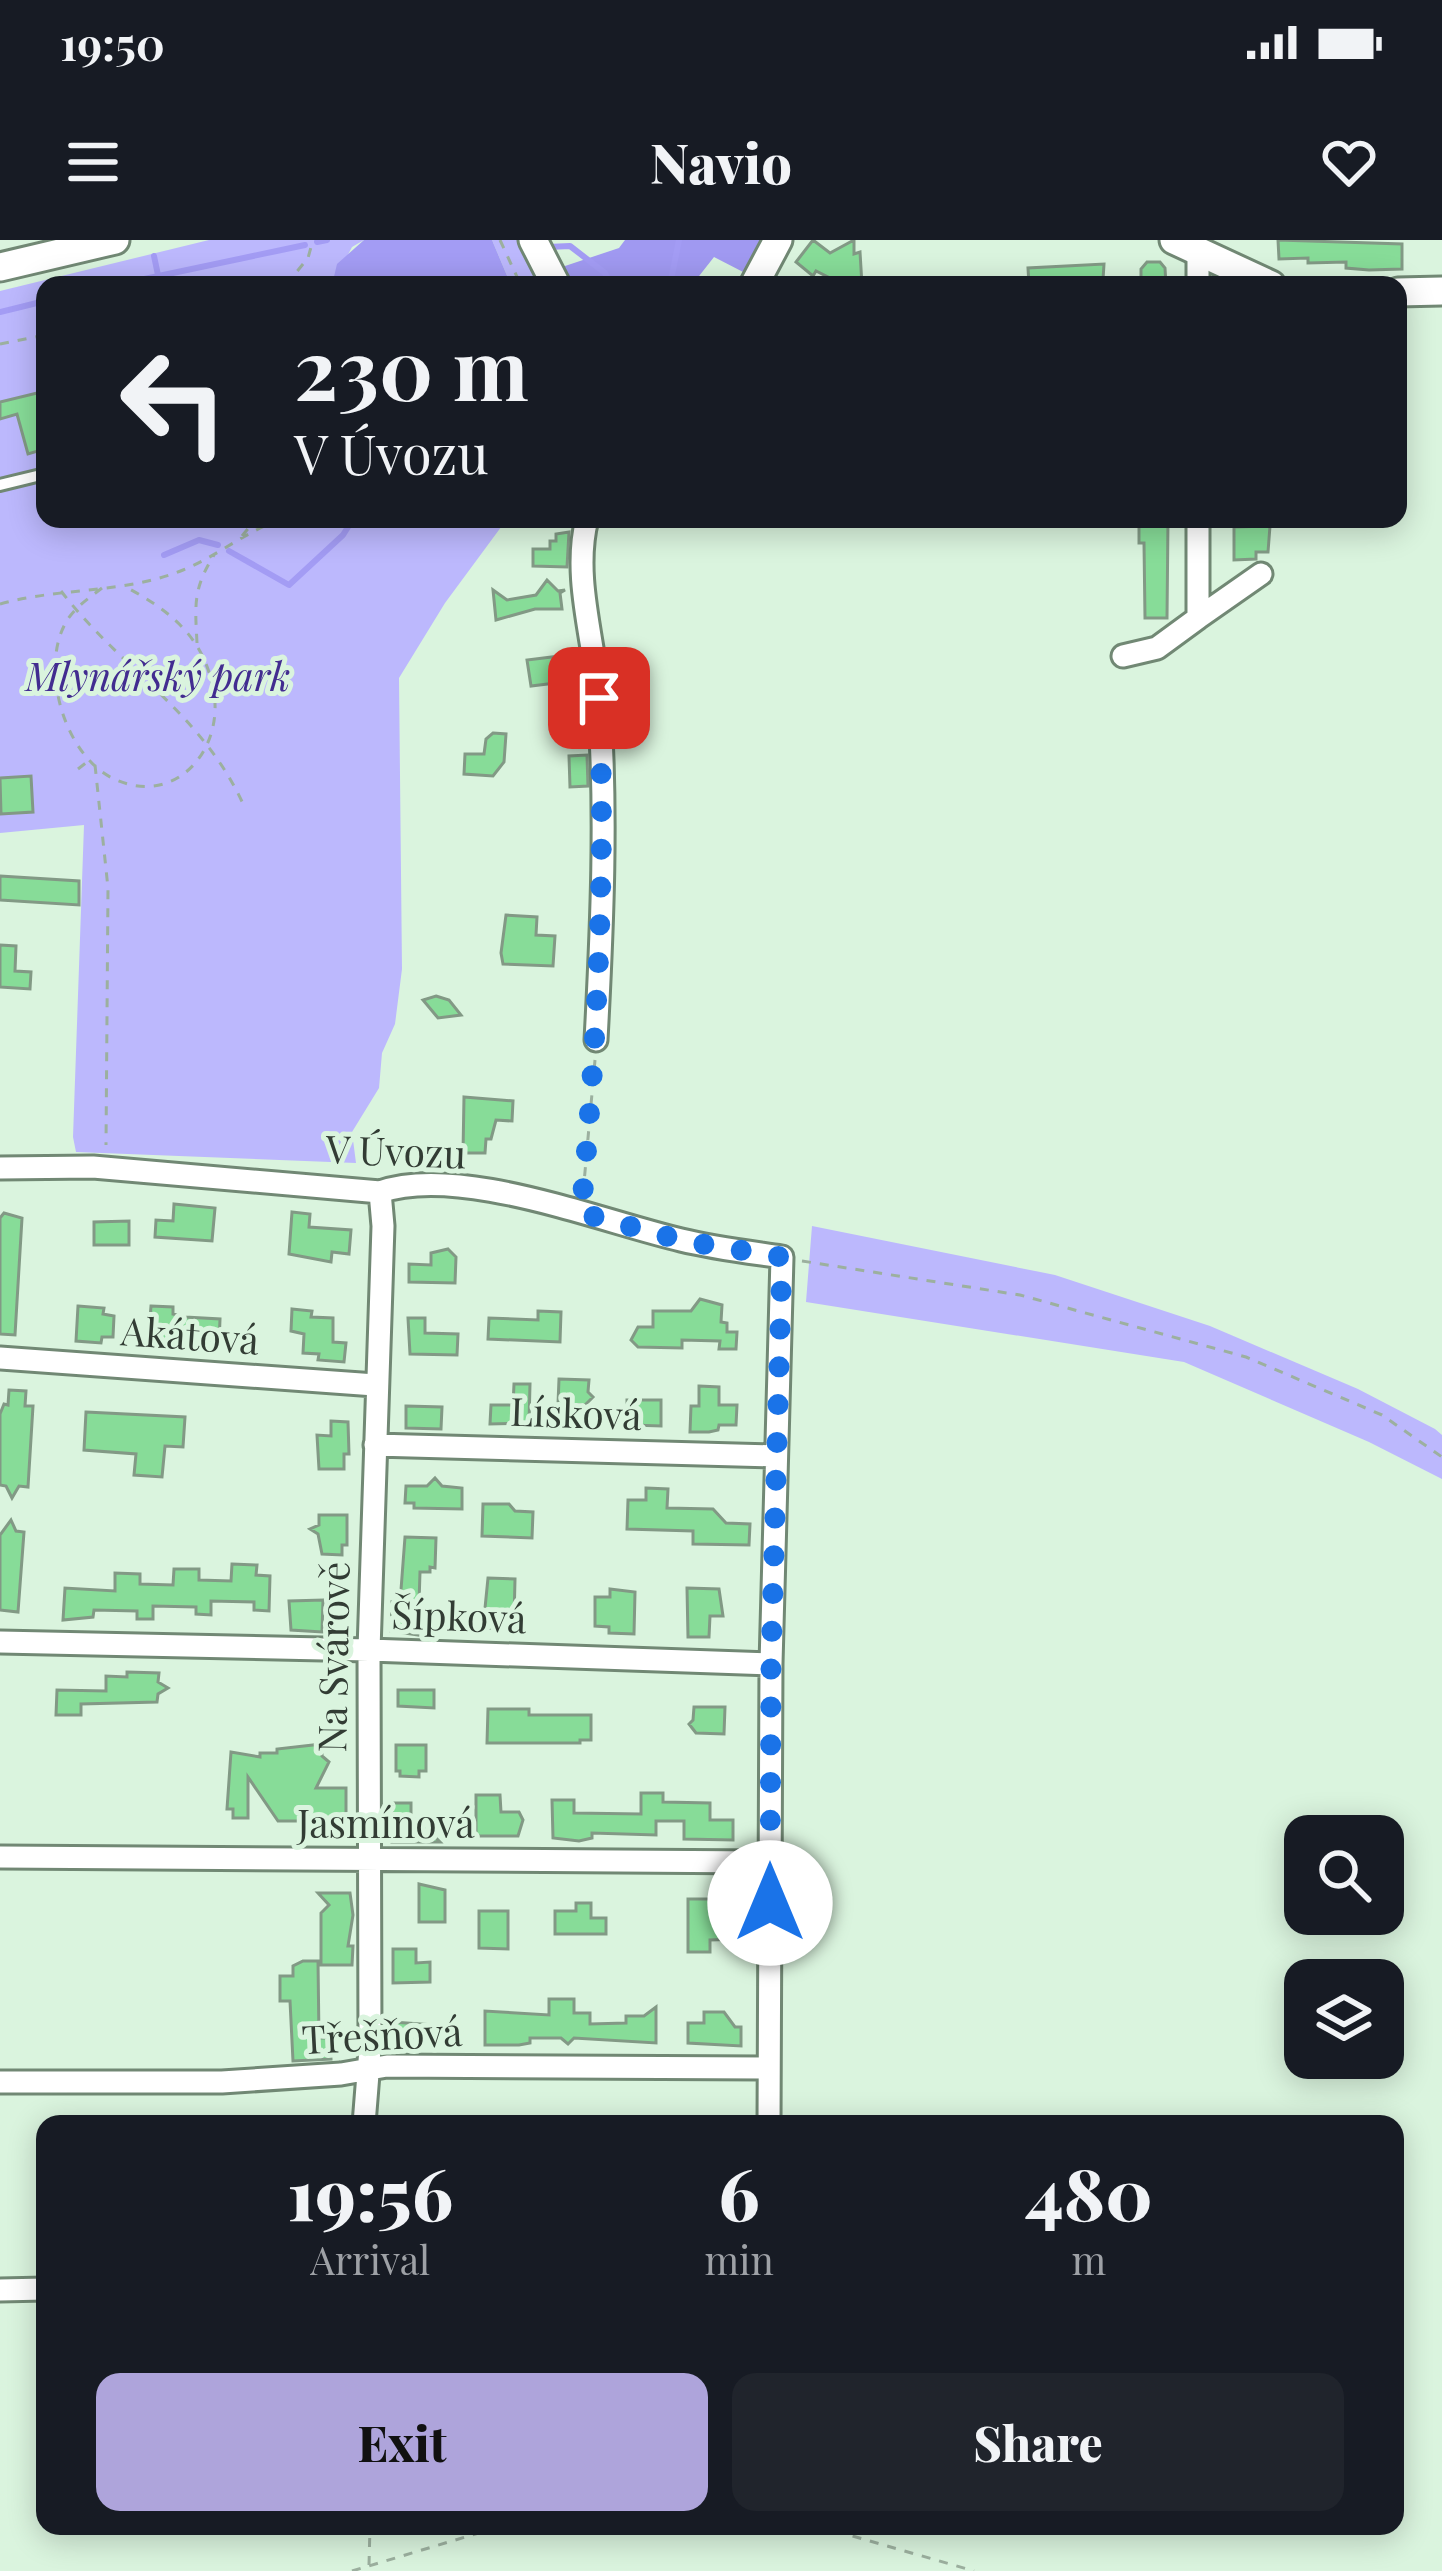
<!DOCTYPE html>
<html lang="en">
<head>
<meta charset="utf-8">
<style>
	body { margin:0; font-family:"Playfair Display",serif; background:#20242c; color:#f1f3f6; height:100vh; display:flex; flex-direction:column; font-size:45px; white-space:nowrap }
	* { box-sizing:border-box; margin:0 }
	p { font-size:39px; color:#9ea1a6 }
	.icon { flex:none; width:66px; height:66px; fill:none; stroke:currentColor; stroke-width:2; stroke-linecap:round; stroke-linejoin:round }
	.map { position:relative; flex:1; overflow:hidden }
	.side { position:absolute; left:36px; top:1875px; width:1368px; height:420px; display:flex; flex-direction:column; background:#171b24; border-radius:24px; box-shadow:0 6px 30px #0003 }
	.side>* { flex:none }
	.guide { position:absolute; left:36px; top:36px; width:1371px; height:252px; border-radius:24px; box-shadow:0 6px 30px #0003; background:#171b24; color:#f1f3f6; overflow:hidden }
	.buttons { position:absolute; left:1284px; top:1575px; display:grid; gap:24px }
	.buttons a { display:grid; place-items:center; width:120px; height:120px; border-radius:24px; background:#171b24; box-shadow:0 6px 30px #0003; font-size:60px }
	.pin { position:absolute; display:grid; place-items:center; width:102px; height:102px; color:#fff; margin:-51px; border-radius:24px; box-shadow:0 6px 18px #0006 }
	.me { position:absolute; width:132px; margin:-66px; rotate:0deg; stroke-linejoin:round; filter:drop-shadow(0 0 9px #0008) }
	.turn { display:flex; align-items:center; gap:42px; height:252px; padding:0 60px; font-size:54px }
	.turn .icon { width:156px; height:156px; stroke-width:2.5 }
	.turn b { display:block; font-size:84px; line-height:102px }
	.eta { display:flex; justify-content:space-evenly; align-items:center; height:204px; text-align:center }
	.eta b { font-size:72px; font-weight:800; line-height:84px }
	.action { display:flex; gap:24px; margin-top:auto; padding:24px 60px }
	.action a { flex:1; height:138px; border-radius:24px; background:#aea4db; color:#111; font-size:48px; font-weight:800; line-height:138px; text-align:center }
	.action a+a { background:#20242c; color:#f1f3f6 }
	.status { display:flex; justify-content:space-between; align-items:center; height:84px; padding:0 60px; background:#171b24; direction:ltr }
	.status svg { height:33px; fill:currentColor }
	header { display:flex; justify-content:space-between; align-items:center; height:156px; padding:0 60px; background:#171b24; font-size:54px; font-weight:800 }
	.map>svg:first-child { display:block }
</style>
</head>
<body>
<div class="status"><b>19:50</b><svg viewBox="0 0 49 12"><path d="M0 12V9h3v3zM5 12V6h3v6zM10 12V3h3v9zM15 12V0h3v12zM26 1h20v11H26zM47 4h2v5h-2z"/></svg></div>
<header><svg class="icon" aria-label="menu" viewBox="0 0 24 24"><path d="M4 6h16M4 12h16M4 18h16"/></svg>Navio<svg class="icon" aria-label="heart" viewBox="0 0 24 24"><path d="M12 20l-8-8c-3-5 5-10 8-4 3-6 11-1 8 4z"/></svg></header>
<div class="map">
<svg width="1442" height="2331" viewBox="0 0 1442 2331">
	<rect width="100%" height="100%" fill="#daf4de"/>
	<path fill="#bcb8fd" d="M209 0H364L352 7 332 45H45V279H507L445 363 399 438 402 729 395 784 382 813 379 848 352 892 356 923 76 912 73 897 84 585 0 593V51Z
		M492 0H525L549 45H511Z
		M812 986 1055 1035 1210 1086 1358 1149 1435 1189 1442 1195V1239L1369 1202 1184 1122 806 1062Z"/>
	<path fill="#a099f1" d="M625 0H763L747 34 714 17 692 45H570L559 28 619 8Z"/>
	<path fill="#a39cf4" d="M364 0H492L511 45H332L337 24Z"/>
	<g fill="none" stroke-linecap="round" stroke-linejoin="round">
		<path stroke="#a39cf4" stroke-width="6" d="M317 2 327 0
			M548 7 570 6 605 33 611 45
			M154 16 158 35
			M116 45 305 5
			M670 45 679 0
			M0 72 45 61
			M229 311 289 345 343 295 353 279
			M164 315 199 300 218 305"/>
	</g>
	<path fill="#87dc98" stroke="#829985" stroke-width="3" d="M813 0 830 13 854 0V14L860 12 862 45H844L816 31 813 36 796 22Z
		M1278 0 1402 4V29L1369 30 1346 28V22L1308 23V18L1279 19Z
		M1147 22H1160L1165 28 1166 45H1141V29Z
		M1104 24 1103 40 1078 38V45H1029L1028 28Z
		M37 153 45 182V209L28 214 17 174 0 179V162Z
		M1139 279H1168L1167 378H1145L1144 303H1139Z
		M1270 286 1268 312H1256V319L1234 320V287Z
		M569 292 567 327 533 326V309H550V301H556V294Z
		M547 340 558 351 565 350 560 353 562 369H535L496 380 493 350 507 360 536 355Z
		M560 416 564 442 531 446 527 420Z
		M493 493 506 494 504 522 493 536 464 534 465 514H484L486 499Z
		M587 515 588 546 570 547 569 516Z
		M31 536 33 572 1 574 0 538Z
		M0 636 79 641V665L0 660Z
		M506 675 537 677 536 695 555 696 553 726 503 724 501 713Z
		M0 705 16 706 15 731 31 732 30 749 0 747Z
		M436 756 449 760 461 775 438 778 423 760Z
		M464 857 513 861 512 881 496 880 491 899H486L485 913H463Z
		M174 964 215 968 212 1001 155 997 156 980 173 981Z
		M292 972 310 974 309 987 351 990 349 1014 332 1012 331 1022 289 1014Z
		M4 973 22 978 15 1095 0 1094V978Z
		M129 981V1005H94V982Z
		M448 1009 456 1017 455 1043 409 1042V1024L431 1025V1013Z
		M700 1059 722 1065 721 1082 727 1083V1092H737L736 1109H719L720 1101 682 1100V1108L638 1107 631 1100 638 1087H653V1071H691Z
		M78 1066 104 1068 103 1074 114 1076 113 1097H102L101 1103 76 1101Z
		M151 1066 173 1067V1074L185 1077 220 1079 219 1105 211 1104V1112L182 1110 183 1102 155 1100 156 1091H149Z
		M292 1069 312 1071 311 1077 333 1078V1102L346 1103 344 1122 318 1120 319 1114 303 1113 304 1094 291 1091Z
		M538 1071 561 1072 560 1102 488 1099 489 1078 538 1080Z
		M408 1078H425V1093L458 1094 457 1115 410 1114Z
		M559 1139 589 1140 588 1152 593 1157 585 1165 558 1164Z
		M514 1144H530L529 1183 490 1184 491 1165H513Z
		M699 1146 719 1147V1165H737L736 1185H719L718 1190 709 1192H690L691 1166H699Z
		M9 1150 26 1151 25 1166H33L28 1247 19 1246 12 1258 6 1246 0 1245V1174L4 1164 8 1165Z
		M627 1160H661V1186L631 1185 618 1178 627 1172Z
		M406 1166 442 1167 441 1189 406 1188Z
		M86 1172 185 1177 183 1207 165 1206 162 1237 134 1235 136 1214 84 1210Z
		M331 1181 348 1182 349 1214H344V1229H319L317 1195 331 1196Z
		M435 1238 442 1246 462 1248V1269L414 1268V1263H405L406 1246H427Z
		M646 1248 668 1249 667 1268 713 1269 726 1283 750 1284 749 1305 693 1304V1291L627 1289 628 1260H646Z
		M483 1264H509L515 1271 533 1272 532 1298 482 1296Z
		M319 1275H347V1305H342V1315L322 1314 318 1294 310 1289 319 1285Z
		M11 1280 16 1291 24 1292 18 1372 0 1370V1295Z
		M405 1297 436 1298 435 1328 430 1327V1332H420L418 1395 391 1391 392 1362 400 1363Z
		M232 1324 257 1325 256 1335 270 1336 269 1371 254 1370V1362L211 1361V1375L196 1374V1367L153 1366V1379H137V1371L94 1370 93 1377 63 1380 65 1348 115 1351V1333L140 1334V1344L173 1345 174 1329H199V1340L231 1341Z
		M488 1338 515 1339 514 1380 503 1379 502 1389 483 1388Z
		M687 1348 719 1349 723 1376H710L709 1397H688Z
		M610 1349 635 1352 634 1394 609 1393V1387L595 1386V1357H610Z
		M323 1360 322 1392 291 1390 289 1361Z
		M127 1432 159 1433 158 1442 168 1448 158 1454 157 1462 81 1464V1475H56L57 1450 106 1451V1436L127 1437Z
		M398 1450H434V1468L398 1466Z
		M694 1467H725L724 1494 696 1493 689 1484 693 1480Z
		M488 1469H529V1475H591V1500H580V1503H487Z
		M322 1504V1516L329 1522 316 1548H346V1596H303L304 1581H278L248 1537V1578H233V1569H227L231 1512 260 1517V1513H277V1509Z
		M396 1505H426V1531H419V1537L400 1536V1531H396Z
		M641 1553H663V1562L710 1563V1580H733V1600L684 1599V1581H656V1595L592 1593V1598L579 1601 553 1598 552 1560H574V1573L641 1574Z
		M476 1555H500L501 1572H519L523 1580 518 1596H476Z
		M392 1563H411V1579H430V1592L440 1602H392Z
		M419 1644 445 1650V1682H419Z
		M318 1653H350L353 1675 348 1706H353L352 1725H321V1673L329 1665Z
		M688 1659H710V1672H741L740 1699 710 1700V1712H688Z
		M576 1663H591V1678H606V1694H555V1671H576Z
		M479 1671H508V1709L479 1708Z
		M393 1709H416V1723L430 1722V1742L393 1743Z
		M303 1721H318L319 1798H330L331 1819 293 1821 290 1761H280V1736H293V1726Z
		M549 1759H574V1773H590V1784L626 1783V1776H644L656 1767V1803L574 1798 568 1804 561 1798H530V1803L519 1805H485V1771L549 1775Z
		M704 1772H724L735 1787H741V1806L688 1803V1783H704Z
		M393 1782 433 1785 434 1802H423V1806H393Z"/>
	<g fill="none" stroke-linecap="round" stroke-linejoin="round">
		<g stroke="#718874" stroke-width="16">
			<path id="lane" d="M0 245 45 234"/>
		</g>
		<g stroke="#718874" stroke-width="27">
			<path id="street" d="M1198 13V45
				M587 279C572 338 595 402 599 461 607 573 602 688 596 800
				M1198 378 1261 334
				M1123 416 1157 408 1198 378V279
				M0 928 93 927 380 952C458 924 600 981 681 1000 714 1008 748 1012 782 1017L771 1424 769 1884
				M0 1118 375 1145
				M375 1205 776 1216
				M0 1402 369 1410 771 1424
				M0 1617 771 1622
				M0 1842H222L341 1834 387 1826 769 1828
				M364 1884 370 1809 369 1410 383 986 380 952
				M0 2050 45 2049"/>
		</g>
		<g stroke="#718874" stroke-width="33">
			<path id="secondary" d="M533 0 556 45
				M1174 0 1271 45
				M0 27 115 0
				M754 45 778 0
				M1398 52 1442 51"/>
		</g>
		<path stroke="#9cb09f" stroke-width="3" stroke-dasharray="9 9" stroke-linecap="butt" d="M500 0 518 39 527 34
			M286 45 308 18 313 0
			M0 104 45 95
			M242 296 256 279
			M102 348C88 359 72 369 64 386 41 432 65 516 114 539 175 567 223 511 214 453 205 398 171 371 124 346
			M61 351C121 429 203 474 244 566
			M0 364C60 347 125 354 183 330 218 316 247 290 283 279
			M197 403C195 364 193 349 214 315
			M95 525 108 648 106 905
			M78 529 91 519
			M583 954 595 820
			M802 1021 1020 1055 1246 1117 1382 1175 1442 1217
			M818 2286 974 2331
			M369 2325 370 2286
			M352 2331 502 2286"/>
		<use href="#lane" stroke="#fff" stroke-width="10"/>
		<use href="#street" stroke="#fff" stroke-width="21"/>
		<use href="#secondary" stroke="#fff" stroke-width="27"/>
	</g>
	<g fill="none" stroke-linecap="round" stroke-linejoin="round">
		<path stroke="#1a73e8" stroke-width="21" stroke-dasharray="0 37.8" d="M599 458C606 631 597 801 581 973L684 1001 782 1017 771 1424 770 1663"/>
	</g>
	<g text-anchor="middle" stroke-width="10" stroke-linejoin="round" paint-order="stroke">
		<g font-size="39" font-style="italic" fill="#422c90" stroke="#daf4de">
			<text x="158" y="451">Mlynářský park</text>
		</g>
		<g font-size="39" fill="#323c34" stroke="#daf4de">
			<text transform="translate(396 912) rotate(2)" y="14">V Úvozu</text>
			<text transform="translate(190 1096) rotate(4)" y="14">Akátová</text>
			<text transform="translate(576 1174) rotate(2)" y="14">Lísková</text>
			<text transform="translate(459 1377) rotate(2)" y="14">Šípková</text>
			<text transform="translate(334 1417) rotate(-89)" y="14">Na Svárově</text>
			<text x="386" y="1598">Jasmínová</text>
			<text transform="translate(382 1796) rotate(-3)" y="14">Třešňová</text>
		</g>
	</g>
</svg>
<div class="buttons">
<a><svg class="icon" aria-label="search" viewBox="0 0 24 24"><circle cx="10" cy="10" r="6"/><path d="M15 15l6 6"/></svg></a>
<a><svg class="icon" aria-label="layers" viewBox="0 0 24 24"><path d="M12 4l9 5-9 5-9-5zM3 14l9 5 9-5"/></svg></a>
</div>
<div class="pin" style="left:599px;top:458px;background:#d93025"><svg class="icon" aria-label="arrive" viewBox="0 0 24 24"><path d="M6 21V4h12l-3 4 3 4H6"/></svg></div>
<svg class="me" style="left:770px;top:1663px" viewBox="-20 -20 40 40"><circle r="19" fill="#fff"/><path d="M0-13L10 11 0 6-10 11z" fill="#1a73e8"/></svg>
<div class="guide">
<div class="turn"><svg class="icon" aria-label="left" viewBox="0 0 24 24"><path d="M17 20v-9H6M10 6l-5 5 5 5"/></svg><div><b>230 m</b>V Úvozu</div></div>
</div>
<section class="side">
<div class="eta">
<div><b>19:56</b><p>Arrival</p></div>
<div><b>6</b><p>min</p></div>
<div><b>480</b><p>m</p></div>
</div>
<div class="action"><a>Exit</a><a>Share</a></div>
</section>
</div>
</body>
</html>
